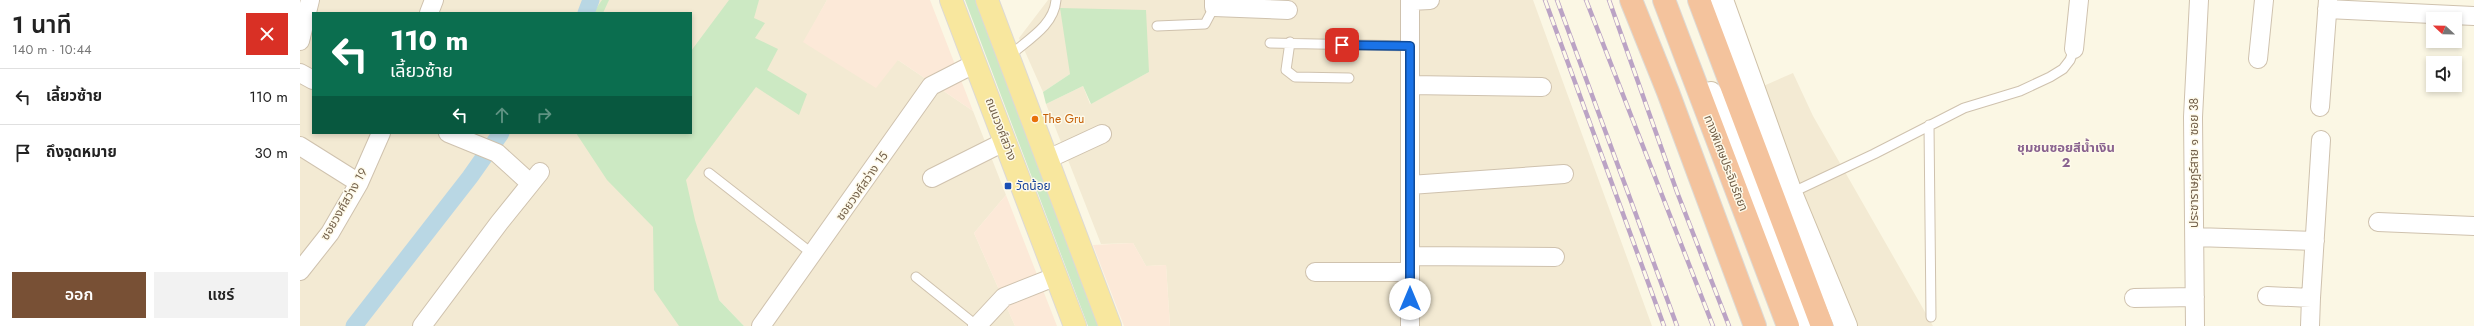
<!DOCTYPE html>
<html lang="th">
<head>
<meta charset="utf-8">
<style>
	body { margin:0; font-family:Jost,"Noto Sans Thai",sans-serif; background:#f2f2f2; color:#222; height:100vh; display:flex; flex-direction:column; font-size:15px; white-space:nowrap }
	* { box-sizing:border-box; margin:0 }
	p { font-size:13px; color:#767676 }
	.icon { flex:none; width:22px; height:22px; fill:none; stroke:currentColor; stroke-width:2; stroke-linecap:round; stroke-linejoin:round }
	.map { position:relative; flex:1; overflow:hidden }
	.side { display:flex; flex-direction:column; background:#fff; width:300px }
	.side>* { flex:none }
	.top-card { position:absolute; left:12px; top:12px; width:380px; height:122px; border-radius:0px; box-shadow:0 2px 6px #0003; background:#0b6e4f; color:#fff; overflow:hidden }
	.needle { width:26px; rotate:292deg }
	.fabs { position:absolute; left:2126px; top:12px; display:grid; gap:8px }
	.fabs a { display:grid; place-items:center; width:36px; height:36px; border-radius:0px; background:#fff; box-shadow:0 2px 6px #0003; font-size:20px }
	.pin { position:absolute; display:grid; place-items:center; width:34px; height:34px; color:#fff; margin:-17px; border-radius:8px; box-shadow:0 2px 6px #0006 }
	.me { position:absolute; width:44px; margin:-22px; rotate:0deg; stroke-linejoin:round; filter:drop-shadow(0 0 3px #0008) }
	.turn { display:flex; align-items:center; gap:14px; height:84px; padding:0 12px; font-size:18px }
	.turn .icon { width:52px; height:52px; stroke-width:2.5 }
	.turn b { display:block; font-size:28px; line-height:34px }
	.lanes { display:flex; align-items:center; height:38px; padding:0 12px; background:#0003; justify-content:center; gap:20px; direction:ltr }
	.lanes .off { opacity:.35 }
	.round { display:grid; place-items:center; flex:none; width:42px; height:42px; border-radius:0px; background:#f2f2f2 }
	.overview { display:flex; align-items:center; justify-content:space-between; height:68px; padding:0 12px }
	h1 { font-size:24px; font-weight:600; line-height:30px }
	.button { display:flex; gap:8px; margin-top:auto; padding:8px 12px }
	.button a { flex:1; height:46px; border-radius:0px; background:#785035; color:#fff; font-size:16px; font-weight:600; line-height:46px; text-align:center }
	.button a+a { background:#f2f2f2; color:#222 }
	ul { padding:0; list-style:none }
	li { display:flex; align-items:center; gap:12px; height:56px; padding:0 12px; border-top:1px solid #e0e0e0 }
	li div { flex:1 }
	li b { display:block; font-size:15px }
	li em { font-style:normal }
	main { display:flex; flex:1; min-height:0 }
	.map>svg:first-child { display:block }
</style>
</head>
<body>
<main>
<section class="side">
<div class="overview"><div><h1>1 นาที</h1><p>140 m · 10:44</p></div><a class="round" style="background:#d93025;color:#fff"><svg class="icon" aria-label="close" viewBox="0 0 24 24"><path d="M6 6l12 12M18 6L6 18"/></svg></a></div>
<ul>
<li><svg class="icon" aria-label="left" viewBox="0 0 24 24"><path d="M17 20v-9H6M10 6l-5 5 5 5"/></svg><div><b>เลี้ยวซ้าย</b></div><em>110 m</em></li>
<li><svg class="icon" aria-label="arrive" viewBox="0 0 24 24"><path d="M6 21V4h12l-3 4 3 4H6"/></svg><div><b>ถึงจุดหมาย</b></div><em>30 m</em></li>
</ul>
<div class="button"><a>ออก</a><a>แชร์</a></div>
</section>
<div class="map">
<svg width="2174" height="326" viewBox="0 0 2174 326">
	<rect width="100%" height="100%" fill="#fbf7e4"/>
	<path fill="#f3ead3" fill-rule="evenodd" d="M0 0H527L504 42 598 60 673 111 706 195 674 233 715 326H444L419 300 400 326H0ZM13 13H391V133H13Z
		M748 0H1233L1352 326H870L866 265 846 266 833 243 801 244 746 104 783 86 790 104 849 72 770 74 743 92 719 38Z
		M1493 73 1513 116 1633 326H1551L1461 87Z"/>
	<path fill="#fce9d8" d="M527 0H630L673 111 598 60 576 88 503 42Z
		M706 195 757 326H715L674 233Z
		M833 243 846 266 866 265 870 326H824L793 245Z"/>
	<path fill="#cce9c3" d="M302 0H309L303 13H293Z
		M429 0H459L454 18 465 23 455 38 478 49 467 70 507 94 499 115 456 87 386 180 395 220 419 300 444 326H379L354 290 353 227 307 180 276 133H391V51Z
		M665 0H676L800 326H788Z
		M760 8 846 10 849 72 791 104 783 86 746 104 743 92 770 74Z"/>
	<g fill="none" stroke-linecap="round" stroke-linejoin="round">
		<path stroke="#b9d7e4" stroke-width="17" d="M286 13 291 0
			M54 326 170 177 201 133"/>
		<g stroke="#cfc2ae" stroke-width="11">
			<path id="lane" d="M857 26 905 24 914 7
				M990 42 986 70 995 77 1049 78
				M970 43 1110 46
				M708 57C727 40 754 26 756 0
				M1629 125 1631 317
				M409 173 514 255
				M1491 193 1574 154 1664 108 1720 91 1750 77 1763 69 1770 60 1774 49
				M616 277 677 326"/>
		</g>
		<g stroke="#cfc2ae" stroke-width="20">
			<path id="street" d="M914 0V7L988 10
				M1110 0V326
				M1110 1 1130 0
				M2027 9 2174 16
				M129 13 134 0
				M0 41 10 0
				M1774 49 1779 0
				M1958 59 1964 0
				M0 73 13 80
				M1110 85 1242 87
				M2020 107 2028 0
				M148 133 197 153 230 183
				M0 146 59 183
				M748 159 802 134
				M632 178 706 141
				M1110 185 1264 174
				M2078 222 2174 226
				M1895 237 2015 241
				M1110 256 1255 257
				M0 271 30 233 59 183 81 133
				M1015 272H1110
				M1967 296 2011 298 2021 140
				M1834 298 1895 297
				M122 326 199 223 240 172
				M461 326 631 86 676 63
				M677 326 704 297 757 276
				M1895 326 1893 117 1899 0
				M2010 326 2011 298"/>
		</g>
		<g stroke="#cfc1a8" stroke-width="24">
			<path id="secondary" d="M1422 0 1491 193 1546 326
				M1411 93 1503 326"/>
		</g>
		<g stroke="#ddd9d4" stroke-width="24">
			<path id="primary" d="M651 0 775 326
				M687 0 810 326"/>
		</g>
		<g stroke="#ddd9d4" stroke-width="24">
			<path id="highway" d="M1331 0 1368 92 1455 326
				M1364 0 1488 326
				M1399 0 1522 326"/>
		</g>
		<use href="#lane" stroke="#fff" stroke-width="9"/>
		<use href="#street" stroke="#fff" stroke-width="18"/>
		<use href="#secondary" stroke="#fff" stroke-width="22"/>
		<use href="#primary" stroke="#f8e79e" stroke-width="22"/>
		<use href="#highway" stroke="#f4c39d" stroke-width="22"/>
		<g stroke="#bba3c5" stroke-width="4.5">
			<path id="rail" d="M1245 0 1364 326
				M1257 0 1377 326
				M1286 0 1413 326
				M1309 0 1377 192 1429 326"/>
		</g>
		<use href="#rail" stroke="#fefaea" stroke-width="3" stroke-dasharray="9" stroke-linecap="butt"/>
	</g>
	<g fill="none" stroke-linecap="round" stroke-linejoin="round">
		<g stroke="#114b97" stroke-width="10">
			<path id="route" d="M1042 45 1110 46V299"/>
		</g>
		<use href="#route" stroke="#1a73e8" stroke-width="7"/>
	</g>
	<circle fill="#e8710a" stroke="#fefaea" stroke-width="1.5" cx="735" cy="119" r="4"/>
	<rect fill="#1a4fb4" stroke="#fefaea" stroke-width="1.5" x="704" y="182" width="8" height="8" rx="2"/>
	<g text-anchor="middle" stroke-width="3" stroke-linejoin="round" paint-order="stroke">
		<g font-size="12" fill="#c56008" stroke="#fefaea" text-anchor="start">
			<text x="743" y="123">The Gru</text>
		</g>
		<g font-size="12" fill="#73604a" stroke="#fefaea">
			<text transform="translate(701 129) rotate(69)" y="4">ถนนวงศ์สว่าง</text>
			<text transform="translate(1426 163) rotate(69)" y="4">ทางพิเศษประจิมรัถยา</text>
			<text transform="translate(1894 163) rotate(-90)" y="4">ประชาราษฎร์สาย ๑ ซอย 38</text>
			<text transform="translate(562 186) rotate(-55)" y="4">ซอยวงศ์สว่าง 15</text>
			<text transform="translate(44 204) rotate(-60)" y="4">ซอยวงศ์สว่าง 19</text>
		</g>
		<g font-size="12" fill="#164399" stroke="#fefaea" text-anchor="start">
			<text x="716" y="190">วัดน้อย</text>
		</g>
		<g font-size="13" font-weight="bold" fill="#89628f" stroke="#fefaea">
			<text x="1766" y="152">ชุมชนซอยสีน้ำเงิน<tspan x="1766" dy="15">2</tspan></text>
		</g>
	</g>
</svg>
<div class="fabs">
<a><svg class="needle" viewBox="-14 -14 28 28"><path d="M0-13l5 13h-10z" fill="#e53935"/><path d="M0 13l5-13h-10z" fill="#767676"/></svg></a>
<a><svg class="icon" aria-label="sound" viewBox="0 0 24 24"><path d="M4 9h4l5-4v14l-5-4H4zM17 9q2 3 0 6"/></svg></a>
</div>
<div class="pin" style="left:1042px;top:45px;background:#d93025"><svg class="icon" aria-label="arrive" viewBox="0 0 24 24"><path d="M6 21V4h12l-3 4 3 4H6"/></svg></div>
<svg class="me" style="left:1110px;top:299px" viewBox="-20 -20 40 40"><circle r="19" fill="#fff"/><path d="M0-13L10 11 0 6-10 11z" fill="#1a73e8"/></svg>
<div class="top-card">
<div class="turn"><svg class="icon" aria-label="left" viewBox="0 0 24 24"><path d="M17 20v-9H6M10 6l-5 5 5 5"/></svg><div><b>110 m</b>เลี้ยวซ้าย</div></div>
<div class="lanes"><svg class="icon" aria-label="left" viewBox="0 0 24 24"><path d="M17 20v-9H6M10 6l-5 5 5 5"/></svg><svg class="icon off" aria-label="ahead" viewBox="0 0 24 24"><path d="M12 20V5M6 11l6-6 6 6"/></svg><svg class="icon off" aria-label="right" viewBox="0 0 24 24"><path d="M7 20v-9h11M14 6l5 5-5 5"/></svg></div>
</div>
</div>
</main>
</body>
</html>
